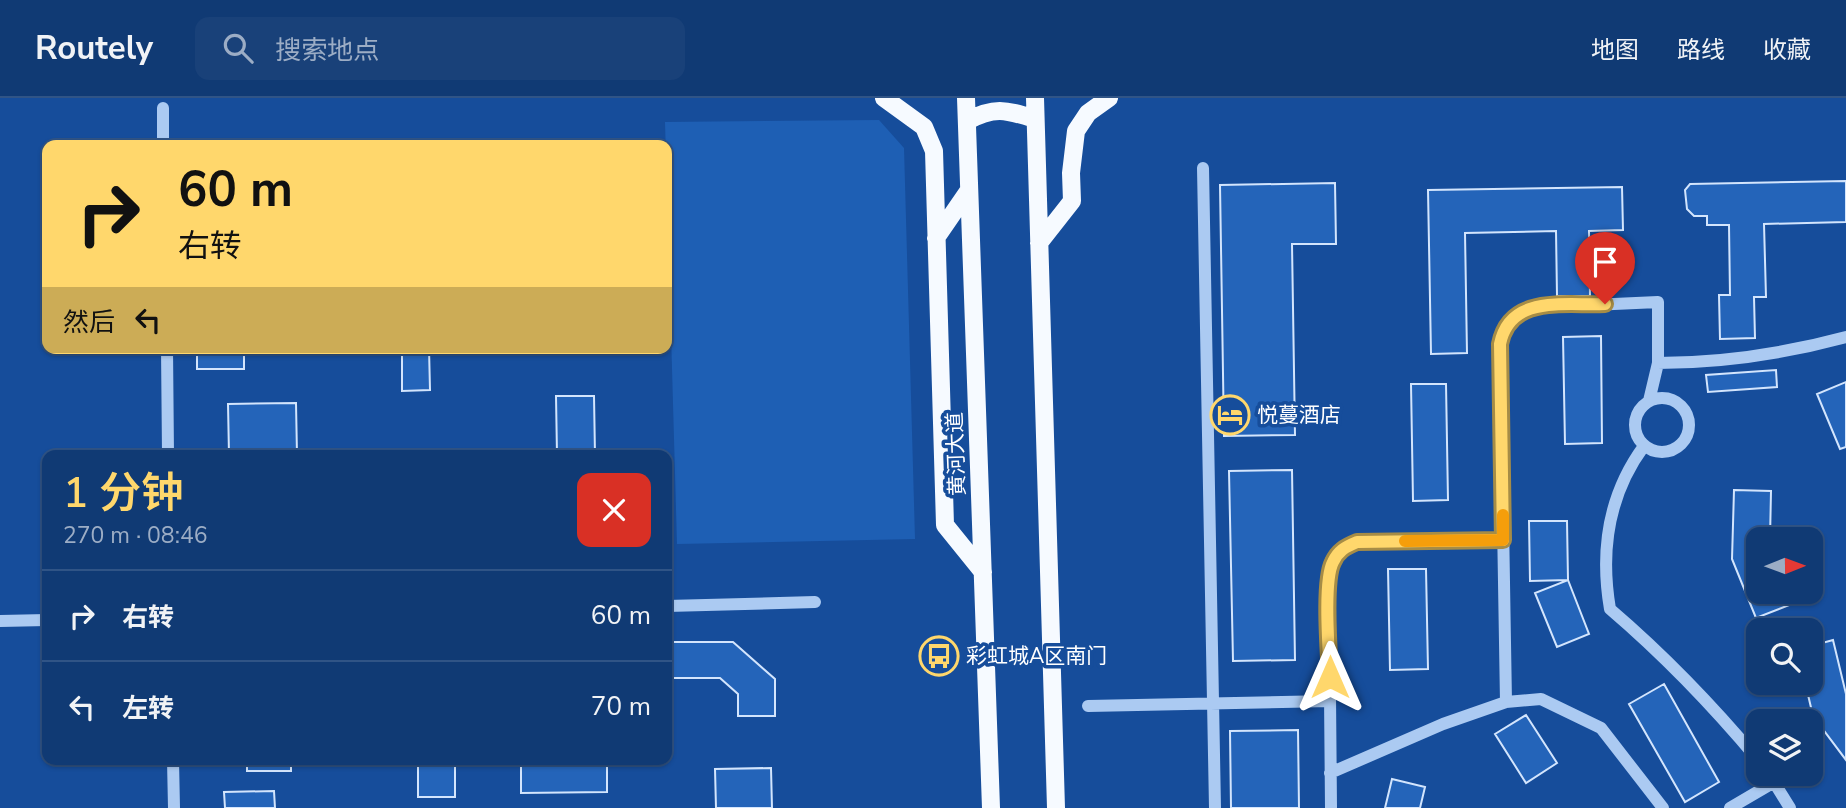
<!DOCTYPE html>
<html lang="zh">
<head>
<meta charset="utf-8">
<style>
	body { margin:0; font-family:"Nunito Sans","Noto Sans SC",sans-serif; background:#194179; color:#f1f3f6; height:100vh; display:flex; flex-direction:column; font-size:26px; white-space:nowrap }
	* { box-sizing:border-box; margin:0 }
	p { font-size:23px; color:#9cadc5 }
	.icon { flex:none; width:38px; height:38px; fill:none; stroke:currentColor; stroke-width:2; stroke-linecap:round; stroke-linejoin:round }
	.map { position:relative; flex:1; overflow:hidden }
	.sheet { position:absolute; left:42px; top:352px; width:630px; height:315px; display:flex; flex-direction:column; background:#103a74; border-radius:14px; box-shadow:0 2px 5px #0004,0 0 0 2px #305486 }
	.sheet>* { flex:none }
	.top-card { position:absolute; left:42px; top:42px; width:630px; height:214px; border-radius:14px; box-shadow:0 2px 5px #0004,0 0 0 2px #305486; background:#ffd76c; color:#111; overflow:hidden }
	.needle { width:46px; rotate:89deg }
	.tools { position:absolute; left:1746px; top:429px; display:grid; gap:14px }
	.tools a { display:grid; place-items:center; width:77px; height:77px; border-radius:14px; background:#103a74; box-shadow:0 2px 5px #0004,0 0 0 2px #305486; font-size:35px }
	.pin { position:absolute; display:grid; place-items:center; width:60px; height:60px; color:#fff; margin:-72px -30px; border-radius:50% 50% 50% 0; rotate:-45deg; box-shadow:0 0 7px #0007 }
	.pin .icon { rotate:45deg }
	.me { position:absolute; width:77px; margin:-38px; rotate:0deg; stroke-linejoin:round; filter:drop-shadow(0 0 5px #0008) }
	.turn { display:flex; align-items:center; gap:24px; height:147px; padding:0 21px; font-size:32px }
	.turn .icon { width:91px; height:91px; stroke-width:2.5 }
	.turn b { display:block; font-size:49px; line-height:60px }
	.then { display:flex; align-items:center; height:66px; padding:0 21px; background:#0003; gap:14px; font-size:26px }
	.round { display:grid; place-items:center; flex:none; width:74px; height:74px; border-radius:14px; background:#194179 }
	.headline { display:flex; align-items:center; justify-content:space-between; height:119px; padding:0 21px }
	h1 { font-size:42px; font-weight:600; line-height:52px; color:#ffd76c }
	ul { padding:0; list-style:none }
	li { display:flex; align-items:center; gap:21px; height:91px; padding:0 21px; border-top:2px solid #305486 }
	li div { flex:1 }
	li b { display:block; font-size:26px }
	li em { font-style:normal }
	header { display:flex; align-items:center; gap:42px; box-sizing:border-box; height:98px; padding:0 35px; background:#103a74; border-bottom:2px solid #305486 }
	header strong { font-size:33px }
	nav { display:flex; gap:38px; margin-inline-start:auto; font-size:24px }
	.search { width:490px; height:63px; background:#194179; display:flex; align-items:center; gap:18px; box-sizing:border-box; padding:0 24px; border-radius:14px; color:#9cadc5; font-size:26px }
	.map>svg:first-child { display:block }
</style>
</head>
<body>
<header>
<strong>Routely</strong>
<div class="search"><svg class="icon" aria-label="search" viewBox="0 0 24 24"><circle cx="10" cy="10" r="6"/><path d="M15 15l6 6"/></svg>搜索地点</div>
<nav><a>地图</a><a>路线</a><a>收藏</a></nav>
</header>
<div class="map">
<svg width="1846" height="710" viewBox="0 0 1846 710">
	<rect width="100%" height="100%" fill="#164d9b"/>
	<path fill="#1e5fb4" d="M879 22 904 50 915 441 677 446 665 24Z"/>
	<path fill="#2464b9" stroke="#d3e5fd" stroke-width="2" d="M1846 83V124L1764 126 1766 199H1754L1755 240 1720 241 1719 197H1730L1729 127H1707V118H1694L1687 111 1685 92 1690 86Z
		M1335 85 1336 146H1292L1295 337 1224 338 1220 87Z
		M1622 89 1623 132 1589 133 1590 198H1557L1556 133 1465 135 1467 255 1431 256 1428 92Z
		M1601 238 1602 345 1565 346 1563 239Z
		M197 250H244V271H197Z
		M402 250H429L430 292 402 293Z
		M1776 272 1777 289 1708 294 1706 277Z
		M1846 284V349L1840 351 1817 296Z
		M1411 286H1446L1448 402 1413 403Z
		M556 298H594L595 357H557Z
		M296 305 297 357H229L228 306Z
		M1292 372 1295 562 1233 563 1229 373Z
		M1734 392 1771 393 1770 441H1759V494H1787L1792 506 1756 520 1732 461Z
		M1529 423H1567L1568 482 1530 483Z
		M1388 471H1426L1428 571 1390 572Z
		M1568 482 1589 536 1557 549 1535 495Z
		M1833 542 1846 596V662L1813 618 1805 584H1811V548Z
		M667 544H733L775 581V618H738V596L720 580H667Z
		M1664 586 1719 684 1685 704 1629 606Z
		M1526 617 1557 665 1526 685 1495 636Z
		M1298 632 1299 710H1231L1230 633Z
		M247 662H291V673H247Z
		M418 662H455V699H418Z
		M521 662H607V694L521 695Z
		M771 670 772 710H716L715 671Z
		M1392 681 1425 689 1420 710H1385Z
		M274 693 275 710H225L224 694Z"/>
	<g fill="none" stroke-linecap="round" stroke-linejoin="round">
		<path stroke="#abcaf2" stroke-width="12" d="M163 10V47
			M1203 70 1215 710
			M167 250 168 357
			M1658 265C1723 265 1783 256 1846 239
			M1635 327a27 27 0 1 1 54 0a27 27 0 1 1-54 0Z
			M1644 348C1608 397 1600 452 1610 511 1665 558 1713 608 1759 663
			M667 508 815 504
			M0 523 47 522
			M1506 604 1500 245C1504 228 1510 219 1526 210L1658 204V265L1649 303
			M1088 608 1330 603
			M173 662 174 710
			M1330 675 1443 626 1506 604 1541 601 1601 630 1663 710
			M1769 676 1790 710
			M1331 710 1329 484C1331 463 1337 453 1357 444L1503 442
			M1730 710 1776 683"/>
		<path stroke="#f6faff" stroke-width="18" d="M884 0 924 29 934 53 945 427 983 474
			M966 0 991 710
			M1035 0 1056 710
			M967 23C995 8 1006 12 1035 21
			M936 140 969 92
			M1039 145 1072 103 1071 75 1076 33 1088 15 1109 0"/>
	</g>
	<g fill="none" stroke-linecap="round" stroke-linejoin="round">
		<g stroke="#a68c46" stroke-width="18">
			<path id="route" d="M1330 579C1329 555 1323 483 1333 464 1338 453 1345 449 1357 444L1503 442 1500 246C1510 196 1565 208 1605 206"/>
		</g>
		<use href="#route" stroke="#ffd76c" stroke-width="12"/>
		<path stroke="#f59e0b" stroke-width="12" d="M1405 443 1503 442V417"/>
	</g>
	<defs>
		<g id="hotel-ring" transform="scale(2.0125)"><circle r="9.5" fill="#164d9b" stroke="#ffd76c" stroke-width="1.5"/><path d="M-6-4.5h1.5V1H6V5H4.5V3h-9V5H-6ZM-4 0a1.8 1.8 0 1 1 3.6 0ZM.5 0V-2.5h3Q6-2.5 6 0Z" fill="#ffd76c"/></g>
		<g id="bus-ring" transform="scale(2.0125)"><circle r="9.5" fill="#164d9b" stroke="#ffd76c" stroke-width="1.5"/><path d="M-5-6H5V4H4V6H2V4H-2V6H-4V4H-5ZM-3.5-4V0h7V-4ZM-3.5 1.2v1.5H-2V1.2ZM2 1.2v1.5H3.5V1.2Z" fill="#ffd76c"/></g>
	</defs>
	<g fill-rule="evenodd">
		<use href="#hotel-ring" x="1230" y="317"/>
		<use href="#bus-ring" x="939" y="558"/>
	</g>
	<g text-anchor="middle" stroke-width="7" stroke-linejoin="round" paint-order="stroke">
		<g font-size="21" fill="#fff" stroke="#164d9b" text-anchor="start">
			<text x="1257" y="324">悦蔓酒店</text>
			<text x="966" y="565">彩虹城A区南门</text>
		</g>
		<g font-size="21" fill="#fff" stroke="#164d9b">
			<text transform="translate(956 356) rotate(-92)" y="7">黄河大道</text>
		</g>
	</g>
</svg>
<div class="tools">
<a><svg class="needle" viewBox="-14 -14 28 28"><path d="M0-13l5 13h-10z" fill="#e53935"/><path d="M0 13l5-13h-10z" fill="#9cadc5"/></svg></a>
<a><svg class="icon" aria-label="search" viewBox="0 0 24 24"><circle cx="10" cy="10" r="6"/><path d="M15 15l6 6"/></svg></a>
<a><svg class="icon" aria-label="layers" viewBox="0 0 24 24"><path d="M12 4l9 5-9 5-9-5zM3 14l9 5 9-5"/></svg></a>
</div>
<div class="pin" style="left:1605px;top:206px;background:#d93025"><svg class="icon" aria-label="arrive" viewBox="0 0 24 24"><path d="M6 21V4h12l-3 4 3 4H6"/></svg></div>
<svg class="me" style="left:1330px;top:579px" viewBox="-20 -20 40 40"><path d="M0-17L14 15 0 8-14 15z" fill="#ffd76c" stroke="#fff" stroke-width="4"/></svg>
<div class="top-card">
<div class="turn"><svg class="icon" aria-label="right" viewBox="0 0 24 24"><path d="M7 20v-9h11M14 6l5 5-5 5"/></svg><div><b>60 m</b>右转</div></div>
<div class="then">然后<svg class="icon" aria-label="left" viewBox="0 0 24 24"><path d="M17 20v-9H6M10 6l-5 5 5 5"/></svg></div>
</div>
<section class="sheet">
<div class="headline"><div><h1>1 分钟</h1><p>270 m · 08:46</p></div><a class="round" style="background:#d93025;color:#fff"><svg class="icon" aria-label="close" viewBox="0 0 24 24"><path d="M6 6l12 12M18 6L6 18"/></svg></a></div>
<ul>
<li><svg class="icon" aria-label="right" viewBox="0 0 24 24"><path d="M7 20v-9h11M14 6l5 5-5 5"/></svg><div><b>右转</b></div><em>60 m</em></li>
<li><svg class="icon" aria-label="left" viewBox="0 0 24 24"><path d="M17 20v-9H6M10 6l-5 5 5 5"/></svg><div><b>左转</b></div><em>70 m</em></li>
</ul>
</section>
</div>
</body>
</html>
